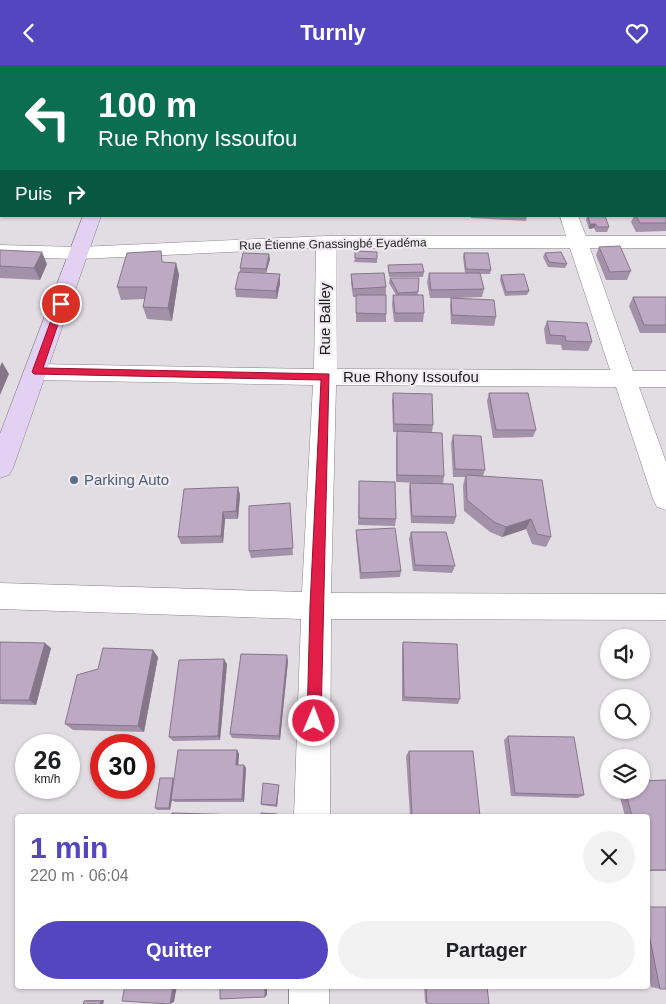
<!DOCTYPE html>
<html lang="fr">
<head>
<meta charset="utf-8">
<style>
	body { margin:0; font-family:Helvetica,sans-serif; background:#f2f2f2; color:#202124; height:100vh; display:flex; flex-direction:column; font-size:19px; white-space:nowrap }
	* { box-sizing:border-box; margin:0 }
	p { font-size:16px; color:#757577 }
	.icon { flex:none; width:28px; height:28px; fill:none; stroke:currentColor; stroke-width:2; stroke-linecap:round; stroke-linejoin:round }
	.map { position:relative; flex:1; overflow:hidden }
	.drawer { position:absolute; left:15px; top:749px; width:635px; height:175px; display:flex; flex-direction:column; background:#fff; border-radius:5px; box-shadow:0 1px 4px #0004 }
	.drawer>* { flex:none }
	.guide { position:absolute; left:0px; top:0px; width:666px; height:152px; box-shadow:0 1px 4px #0004; background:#0b6e4f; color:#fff; overflow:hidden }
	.buttons { position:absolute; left:600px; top:564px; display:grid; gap:10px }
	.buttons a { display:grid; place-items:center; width:50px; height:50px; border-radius:50%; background:#fff; box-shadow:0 1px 4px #0004; font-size:25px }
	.speed { position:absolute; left:15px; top:669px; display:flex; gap:10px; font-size:25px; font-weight:700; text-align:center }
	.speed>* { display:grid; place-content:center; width:65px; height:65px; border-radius:50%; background:#fff; box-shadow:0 1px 4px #0004; line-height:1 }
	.speed small { font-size:12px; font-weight:400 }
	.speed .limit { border:8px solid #d22; background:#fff; color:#111 }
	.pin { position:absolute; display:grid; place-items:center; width:42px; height:42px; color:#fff; margin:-21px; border:2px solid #fff; border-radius:50%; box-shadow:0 1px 5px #0007 }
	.me { position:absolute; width:55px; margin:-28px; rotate:1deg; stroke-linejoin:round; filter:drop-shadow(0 0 4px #0008) }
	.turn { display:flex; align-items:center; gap:18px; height:105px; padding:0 15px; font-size:22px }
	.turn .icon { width:65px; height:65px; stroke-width:2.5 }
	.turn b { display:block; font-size:35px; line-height:42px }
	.then { display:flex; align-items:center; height:48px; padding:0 15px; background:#0003; gap:10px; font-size:19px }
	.round { display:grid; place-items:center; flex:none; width:52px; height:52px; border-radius:26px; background:#f2f2f2 }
	.headline { display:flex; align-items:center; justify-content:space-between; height:85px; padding:0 15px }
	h1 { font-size:30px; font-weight:700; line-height:38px; color:#5346be }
	.action { display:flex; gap:10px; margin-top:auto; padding:10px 15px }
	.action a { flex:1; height:58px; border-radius:30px; background:#5346be; color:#fff; font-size:20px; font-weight:700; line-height:58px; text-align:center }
	.action a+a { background:#f2f2f2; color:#202124 }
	header { display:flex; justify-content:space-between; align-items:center; height:65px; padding:0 15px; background:#5346be; color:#fff; font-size:22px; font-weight:700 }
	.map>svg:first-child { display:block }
</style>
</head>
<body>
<header><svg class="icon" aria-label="back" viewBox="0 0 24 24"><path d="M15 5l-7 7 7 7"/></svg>Turnly<svg class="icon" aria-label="heart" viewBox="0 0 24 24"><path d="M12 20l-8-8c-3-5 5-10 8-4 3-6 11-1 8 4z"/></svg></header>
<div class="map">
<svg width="666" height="939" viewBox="0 0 666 939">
	<rect width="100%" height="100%" fill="#e2dde3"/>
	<path fill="#dbd1dd" d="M0 0H92L1 1 0 134Z"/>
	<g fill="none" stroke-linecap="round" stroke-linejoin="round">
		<g stroke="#888489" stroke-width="1">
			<path id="street" d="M275 0H289V1H275Z
				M347 0H361V1H347Z
				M461 0H476V1H462Z
				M576 0H590V1H576Z
				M665 73H666V83H665Z
				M560 151H578L586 171H666V183H590L633 306H666V322H639L666 397V445L657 442 653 434 616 322 336 320 331 528 666 529V555L331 554 330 751H294L301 554 0 544V518L302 527 313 320 37 315 29 313 26 307 29 301 37 299 314 304 316 183 79 194 0 192V180L79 182 326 171H566ZM336 183H570L610 305 337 304Z
				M289 921H329V939H289Z"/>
		</g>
		<g stroke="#888489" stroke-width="1">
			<path id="secondary" d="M665 17H666V27H665Z
				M83 151H101L13 403 9 410 0 413V369Z"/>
		</g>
		<use href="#street" fill="#fff" fill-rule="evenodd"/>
		<use href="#secondary" fill="#e2d1f2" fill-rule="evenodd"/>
	</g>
	<path fill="#a391a9" d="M169 0H217L216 1H168Z
		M222 0H272L271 1H223Z
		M293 0H338V1H293Z
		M529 0H570V1H530Z
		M610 0H664L665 1H610Z
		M665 117H666V146H665Z
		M666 149V166L636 167 631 157 634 151H665Z
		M471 151H527L526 156 471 153Z
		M587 151H605L609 162 607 167H596L594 163 589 164 586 155Z
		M599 182 631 206 627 215H606L596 190Z
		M0 185 47 199 40 215 0 213Z
		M377 187V198L354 197 355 193Z
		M464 188 491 205 490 209H480L484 224 482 232 456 233 496 252 494 261 451 259 450 241 451 233H430L427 217 429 208H465L463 192Z
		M545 188 567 199 565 203 548 202 543 192Z
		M270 194 266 208 240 207V203Z
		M164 197 176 198 179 210 172 256 147 254 143 242 145 234 121 235 117 222Z
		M388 200 424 207 423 212H389Z
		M280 209V218L277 234 236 232 235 224Z
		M351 209 386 222V257H356V232H353L351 218Z
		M501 210 529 226 527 230 505 231 500 215Z
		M390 213H419L418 230 424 248 423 257H394L392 239 393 230H396L389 218Z
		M633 232H666V268H640L629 241Z
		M547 256 592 277 588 286 562 285 561 280 546 279 544 264Z
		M393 328 433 360 432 367 444 411 443 419 396 417V374L397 367H393L392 336Z
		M489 328 536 365 533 372 493 373 487 336Z
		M453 370 485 405 483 411 551 472 546 482 532 479 526 464 502 472 490 467 464 446 463 421 465 412H453L451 378Z
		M359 416 396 454 395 461 358 460Z
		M410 418 456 452 454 459 411 458 409 426Z
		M238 422 240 430 238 454H225L223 478 181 479 178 472Z
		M290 438 293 490 251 493 249 486Z
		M356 465 401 506 400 512 360 514 356 472Z
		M411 467 455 501 452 508 413 506 409 474Z
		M0 577 51 583 36 640 0 639Z
		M403 577 460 634 458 639 402 636V582Z
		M158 592 144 667 73 665 65 659Z
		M288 596 280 675 232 673 230 669Z
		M227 599 220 675 173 676 169 672Z
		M508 671 584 730 578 733 511 731 504 675Z
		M237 685 239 689 238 700 246 703 244 737H175L172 735 170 745H157L155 743 174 714Z
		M409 686 480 751H410L406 691Z
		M666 715V806H648V751H625L618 725H641Z
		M279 720V721L277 742 261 740V739Z
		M648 842 660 924 651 922 648 903Z
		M424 921H487L427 939 425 937Z
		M87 935H104L103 939 84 936Z"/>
	<path fill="#857689" d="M590 159H596L594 163 589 164Z
		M42 187 47 199 40 215 34 203Z
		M269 189 270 194 266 208V204Z
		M176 198 179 210 172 256 168 243Z
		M280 209V218L277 234 276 226Z
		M2 297 9 309 0 330V302Z
		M238 422 240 430 238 454 236 446Z
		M223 447 225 454 223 478 221 471Z
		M531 454 526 464 502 472 506 462Z
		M45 578 51 583 36 640 29 635Z
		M153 585 158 592 144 667 138 661Z
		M287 590 288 596 280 675 279 671Z
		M224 594 227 599 220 675 218 671Z
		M237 685 239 689 238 704 236 700Z
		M244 700 246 703 244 737 242 734Z
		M173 713 175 715 170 745 169 743Z
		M279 720V721L277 742 276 740Z
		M173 921H177L174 937 170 939Z
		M265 921H267V930L265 932Z
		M104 935 103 939H100L101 936Z"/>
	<path fill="#bea9c4" stroke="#857689" d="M169 0H189V1H168Z
		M482 0H502V1H483Z
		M514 0H527L528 1H515Z
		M631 0H653L654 1H631Z
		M655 0H664L665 1H658Z
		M665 53H666V62H665Z
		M665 117H666V137H665Z
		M665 147 666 149V158H640L636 151H665Z
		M588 151H605L609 162H597L596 159H590Z
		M620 181 631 206 610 207 599 182Z
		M0 185 42 187 34 203 0 201Z
		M161 186 162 197 176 198 168 243 143 242 147 222H117L127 188Z
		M355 186 377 187V194L355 193Z
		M561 187 567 199 549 197 545 188Z
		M243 188 269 189 266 204 240 203Z
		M464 188H488L491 205 466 204Z
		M422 199 424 207 389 208 388 200Z
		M239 207 280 209 276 226 235 224Z
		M384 208 386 222 353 224 351 209Z
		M429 208H480L484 224 431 225Z
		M524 209 529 226 506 227 501 210Z
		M390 213H419L418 227 398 228Z
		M356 230H386V249L356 248Z
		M393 230H423L424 248H395Z
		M633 232H666V260H644Z
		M451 233 494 235 496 252 452 250Z
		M547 256 587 258 592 277 566 276 565 271 550 270Z
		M393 328 432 329 433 360 394 359Z
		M489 328H528L536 365H496Z
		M397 366 442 368 444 411 397 410Z
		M453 370 481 371 485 405 455 404Z
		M466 410 542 415 551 472 537 469 531 454 506 462 494 457 467 435Z
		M359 416 395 417 396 454 359 453Z
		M410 418 453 419 456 452 412 451Z
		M238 422 236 446 223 447 221 471 178 472 184 424Z
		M290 438 293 483 249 486V441Z
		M395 463 401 506 361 508 356 465Z
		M411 467H446L455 501 415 500Z
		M0 577 45 578 29 635H0Z
		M403 577 457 579 460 634 404 632Z
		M103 583 153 585 138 661 65 659 77 610 98 604Z
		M241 589 287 590 279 671 230 669Z
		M224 594 218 671 169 672 179 595Z
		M508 671 574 672 584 730 515 728Z
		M178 685H237L236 700H244L242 734 171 735Z
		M409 686H473L480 751H412Z
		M160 713H173L169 743H155Z
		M666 715V805H648V751H632L625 725H641V716Z
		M263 718 279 720 276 740 261 739Z
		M172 748 241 750V751H171Z
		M261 748 277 749V751H261Z
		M648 842H666V924H660L648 864Z
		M125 921H173L170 939 122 936Z
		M220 921H265V932L220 934Z
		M426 921H487L489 939H427Z
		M84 936H101L100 939H83Z"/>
	<path fill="#e11d48" stroke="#92132f" d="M61 236 65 239 43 303 329 309 321 656 319 660 314 662 309 660 307 656 310 541 321 315 34 309 32 307 57 239Z"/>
	<circle fill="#5c6f8a" stroke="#efeaf0" stroke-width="2" cx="74" cy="415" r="5"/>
	<g text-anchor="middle" stroke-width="4.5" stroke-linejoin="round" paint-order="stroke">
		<g font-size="12" fill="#1e1c1e" stroke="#efeaf0">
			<text transform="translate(333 179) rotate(-1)" y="4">Rue Étienne Gnassingbé Eyadéma</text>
		</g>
		<g font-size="15" fill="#1e1c1e" stroke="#efeaf0">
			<text transform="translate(325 254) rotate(-90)" y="5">Rue Balley</text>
			<text x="411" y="317">Rue Rhony Issoufou</text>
		</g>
		<g font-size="15" fill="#4e5e75" stroke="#efeaf0" text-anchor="start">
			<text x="84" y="420">Parking Auto</text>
		</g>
	</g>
</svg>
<div class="buttons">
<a><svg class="icon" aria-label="sound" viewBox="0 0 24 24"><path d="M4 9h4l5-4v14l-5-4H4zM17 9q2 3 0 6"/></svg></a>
<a><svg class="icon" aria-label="search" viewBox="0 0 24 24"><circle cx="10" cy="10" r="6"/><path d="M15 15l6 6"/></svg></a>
<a><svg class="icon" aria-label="layers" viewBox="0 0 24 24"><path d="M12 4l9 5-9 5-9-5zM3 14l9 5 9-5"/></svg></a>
</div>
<div class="speed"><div>26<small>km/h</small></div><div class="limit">30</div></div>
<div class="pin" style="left:61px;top:239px;background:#d93025"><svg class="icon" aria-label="arrive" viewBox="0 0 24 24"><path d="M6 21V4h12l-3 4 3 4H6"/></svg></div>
<svg class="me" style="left:314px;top:656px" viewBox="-20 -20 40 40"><circle r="17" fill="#e11d48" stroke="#fff" stroke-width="3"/><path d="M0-11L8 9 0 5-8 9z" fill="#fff"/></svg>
<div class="guide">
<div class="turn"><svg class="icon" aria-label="left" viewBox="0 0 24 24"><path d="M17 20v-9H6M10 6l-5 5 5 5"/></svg><div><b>100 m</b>Rue Rhony Issoufou</div></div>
<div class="then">Puis<svg class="icon" aria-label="right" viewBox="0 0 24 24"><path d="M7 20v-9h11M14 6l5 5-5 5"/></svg></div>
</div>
<section class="drawer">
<div class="headline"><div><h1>1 min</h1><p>220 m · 06:04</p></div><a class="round"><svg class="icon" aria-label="close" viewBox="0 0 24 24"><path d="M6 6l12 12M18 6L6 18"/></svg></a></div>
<div class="action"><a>Quitter</a><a>Partager</a></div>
</section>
</div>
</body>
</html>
